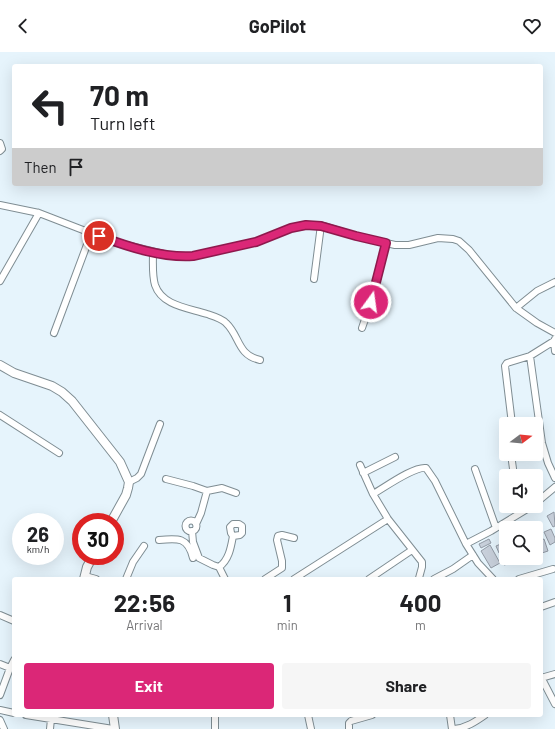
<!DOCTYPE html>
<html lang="en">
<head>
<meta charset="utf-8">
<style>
	body { margin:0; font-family:Barlow,sans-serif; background:#f6f6f6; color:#202124; height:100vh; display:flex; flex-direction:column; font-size:15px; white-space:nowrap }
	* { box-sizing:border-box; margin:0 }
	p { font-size:13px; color:#757577 }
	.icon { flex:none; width:22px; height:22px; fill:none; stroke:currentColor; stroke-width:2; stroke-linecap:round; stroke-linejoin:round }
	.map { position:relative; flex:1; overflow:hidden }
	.panel { position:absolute; left:12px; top:525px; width:531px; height:140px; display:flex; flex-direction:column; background:#fff; border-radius:4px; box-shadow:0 4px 16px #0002 }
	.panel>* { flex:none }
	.guide { position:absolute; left:12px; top:12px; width:531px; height:122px; border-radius:4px; box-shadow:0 4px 16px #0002; background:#fff; color:#202124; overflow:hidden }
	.needle { width:26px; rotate:74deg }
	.tools { position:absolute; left:499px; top:365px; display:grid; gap:8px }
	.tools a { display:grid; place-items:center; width:44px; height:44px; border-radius:4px; background:#fff; box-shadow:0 4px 16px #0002; font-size:20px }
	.speed { position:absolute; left:12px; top:461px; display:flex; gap:8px; font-size:20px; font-weight:700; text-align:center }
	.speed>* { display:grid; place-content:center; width:52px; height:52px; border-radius:50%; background:#fff; box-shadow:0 4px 16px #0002; line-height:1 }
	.speed small { font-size:10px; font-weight:400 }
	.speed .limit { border:6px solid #d22; background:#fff; color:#111 }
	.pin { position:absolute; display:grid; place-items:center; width:34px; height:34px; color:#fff; margin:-17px; border:2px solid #fff; border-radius:50%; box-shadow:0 1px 4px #0007 }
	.me { position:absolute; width:44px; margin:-22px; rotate:14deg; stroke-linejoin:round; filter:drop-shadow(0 0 3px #0008) }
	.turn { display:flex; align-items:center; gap:14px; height:84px; padding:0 12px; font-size:18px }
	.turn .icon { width:52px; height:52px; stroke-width:2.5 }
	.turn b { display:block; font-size:28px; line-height:34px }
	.then { display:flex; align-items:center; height:38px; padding:0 12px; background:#0003; gap:8px; font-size:15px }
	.eta { display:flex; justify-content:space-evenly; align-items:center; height:68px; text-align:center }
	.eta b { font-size:24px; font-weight:700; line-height:28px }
	.button { display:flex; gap:8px; margin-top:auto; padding:8px 12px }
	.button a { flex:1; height:46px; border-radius:4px; background:#db2777; color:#fff; font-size:16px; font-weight:700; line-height:46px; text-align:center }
	.button a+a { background:#f6f6f6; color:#202124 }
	header { display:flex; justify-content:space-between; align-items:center; height:52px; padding:0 12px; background:#fff; font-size:18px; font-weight:700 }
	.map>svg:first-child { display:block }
</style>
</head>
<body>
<header><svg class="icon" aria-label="back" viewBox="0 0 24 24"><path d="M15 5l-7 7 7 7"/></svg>GoPilot<svg class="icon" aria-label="heart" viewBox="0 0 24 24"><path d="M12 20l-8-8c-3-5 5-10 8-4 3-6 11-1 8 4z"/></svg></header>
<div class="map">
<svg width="555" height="677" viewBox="0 0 555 677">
	<rect width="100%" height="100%" fill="#e6f4fc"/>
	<path fill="#c7cfda" stroke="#929aa5" d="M554 460 555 474 553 475 547 464Z
		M551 477 555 486V490L550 493 544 480Z
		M489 487 491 491 481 496 479 492Z
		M544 487 548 499 536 503V490Z
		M503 491 506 498 499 501 496 494Z
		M490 493 500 511 491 516 481 499Z
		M506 504V506H510L512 511 504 513 503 510 506 508 505 505Z"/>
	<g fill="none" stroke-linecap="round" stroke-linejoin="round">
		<g stroke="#7f8d93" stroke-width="8">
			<path id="minor" d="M0 91 2 97 0 99
				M0 153 39 161 114 190 172 204H193L256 190 291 176 306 173H321L356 184 395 193H409L438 186 453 187 459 189 469 198 516 256 537 271 555 281
				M153 200C153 210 152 223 155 233 162 254 189 256 207 262 213 264 221 266 226 271 240 284 237 303 260 308
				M314 227 321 173
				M0 229 39 161
				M516 256 537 239 555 230
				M362 276 371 250 386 191
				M54 281 91 182
				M555 287 554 289 555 299
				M530 304 542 391 548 411 555 426
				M0 363 59 401
				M512 372 505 314 507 311 530 304 554 289
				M511 402 514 424
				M360 413 373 442 388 467 422 510V515L419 526
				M475 417 496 476
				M363 421 395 405
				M166 427 193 434 207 439 222 436 236 441
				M129 430 137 426 141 422 160 372
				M373 442C384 436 414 414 426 416L435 429 466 492
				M536 451 555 435
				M185.5 474a5.5 5.5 0 1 1 11 0a5.5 5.5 0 1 1-11 0Z
				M196 472 201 461 207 439
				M192 479 193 490 199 506 213 513 219 515 225 527
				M159 488C178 486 188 485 193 506
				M219 515C229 508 231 495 233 484L231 481 230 475 233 472H239L242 474V481L240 483 233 484
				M85 524 96 527
				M126 527 133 510 144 494
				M265 527 282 516V509L277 488 278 484 282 483 294 486
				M294 527 388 467
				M369 527 412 498
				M434 527 453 517 473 503
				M493 527 478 511 466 492 491 479 532 454
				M519 527 553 517
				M541 555 555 550
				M0 563 14 569
				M0 612 10 616
				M541 625 555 652
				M541 626 555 622
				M0 643 10 616 14 608
				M0 658 14 661
				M26 663 113 677
				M308 663 311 677
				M450 663 452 677
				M0 668 4 677
				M50 677 51 667
				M215 677V663
				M349 677V671L351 669 372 663
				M454 677C466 676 475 670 485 663"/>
		</g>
		<g stroke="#7f8d93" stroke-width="10">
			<path id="major" d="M0 313 14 321 52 334 62 340 72 349 120 410 129 430 128 436 126 443 111 470
				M84 527 87 515 93 504
				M113 663 115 677"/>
		</g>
		<use href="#minor" stroke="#fff" stroke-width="6"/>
		<use href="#major" stroke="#fff" stroke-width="8"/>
	</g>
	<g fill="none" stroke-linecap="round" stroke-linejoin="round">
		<g stroke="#8e194d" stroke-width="10">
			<path id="route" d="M99 184C129 195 162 206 193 204L256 190 291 176 306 173 321 174 356 184 386 191 371 250"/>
		</g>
		<use href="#route" stroke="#db2777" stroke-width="7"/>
	</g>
</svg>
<div class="tools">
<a><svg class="needle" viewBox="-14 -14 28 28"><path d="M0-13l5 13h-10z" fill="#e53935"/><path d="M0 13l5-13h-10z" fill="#757577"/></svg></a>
<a><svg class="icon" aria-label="sound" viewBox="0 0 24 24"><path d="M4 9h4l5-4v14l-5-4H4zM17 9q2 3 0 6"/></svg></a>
<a><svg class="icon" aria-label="search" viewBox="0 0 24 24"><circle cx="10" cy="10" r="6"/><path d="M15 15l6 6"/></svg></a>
</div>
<div class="speed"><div>26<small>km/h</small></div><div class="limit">30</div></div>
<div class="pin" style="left:99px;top:184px;background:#d93025"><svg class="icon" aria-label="arrive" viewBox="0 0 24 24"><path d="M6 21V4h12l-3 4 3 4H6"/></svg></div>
<svg class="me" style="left:371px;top:250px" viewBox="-20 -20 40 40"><circle r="17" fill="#db2777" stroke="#fff" stroke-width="3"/><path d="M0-11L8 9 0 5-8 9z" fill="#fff"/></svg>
<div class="guide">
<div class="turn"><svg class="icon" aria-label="left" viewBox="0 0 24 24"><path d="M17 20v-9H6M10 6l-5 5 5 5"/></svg><div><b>70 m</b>Turn left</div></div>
<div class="then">Then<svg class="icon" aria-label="arrive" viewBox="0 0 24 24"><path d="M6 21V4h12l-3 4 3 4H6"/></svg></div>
</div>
<section class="panel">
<div class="eta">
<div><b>22:56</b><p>Arrival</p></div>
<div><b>1</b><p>min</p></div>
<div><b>400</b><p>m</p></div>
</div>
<div class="button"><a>Exit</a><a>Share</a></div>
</section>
</div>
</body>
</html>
